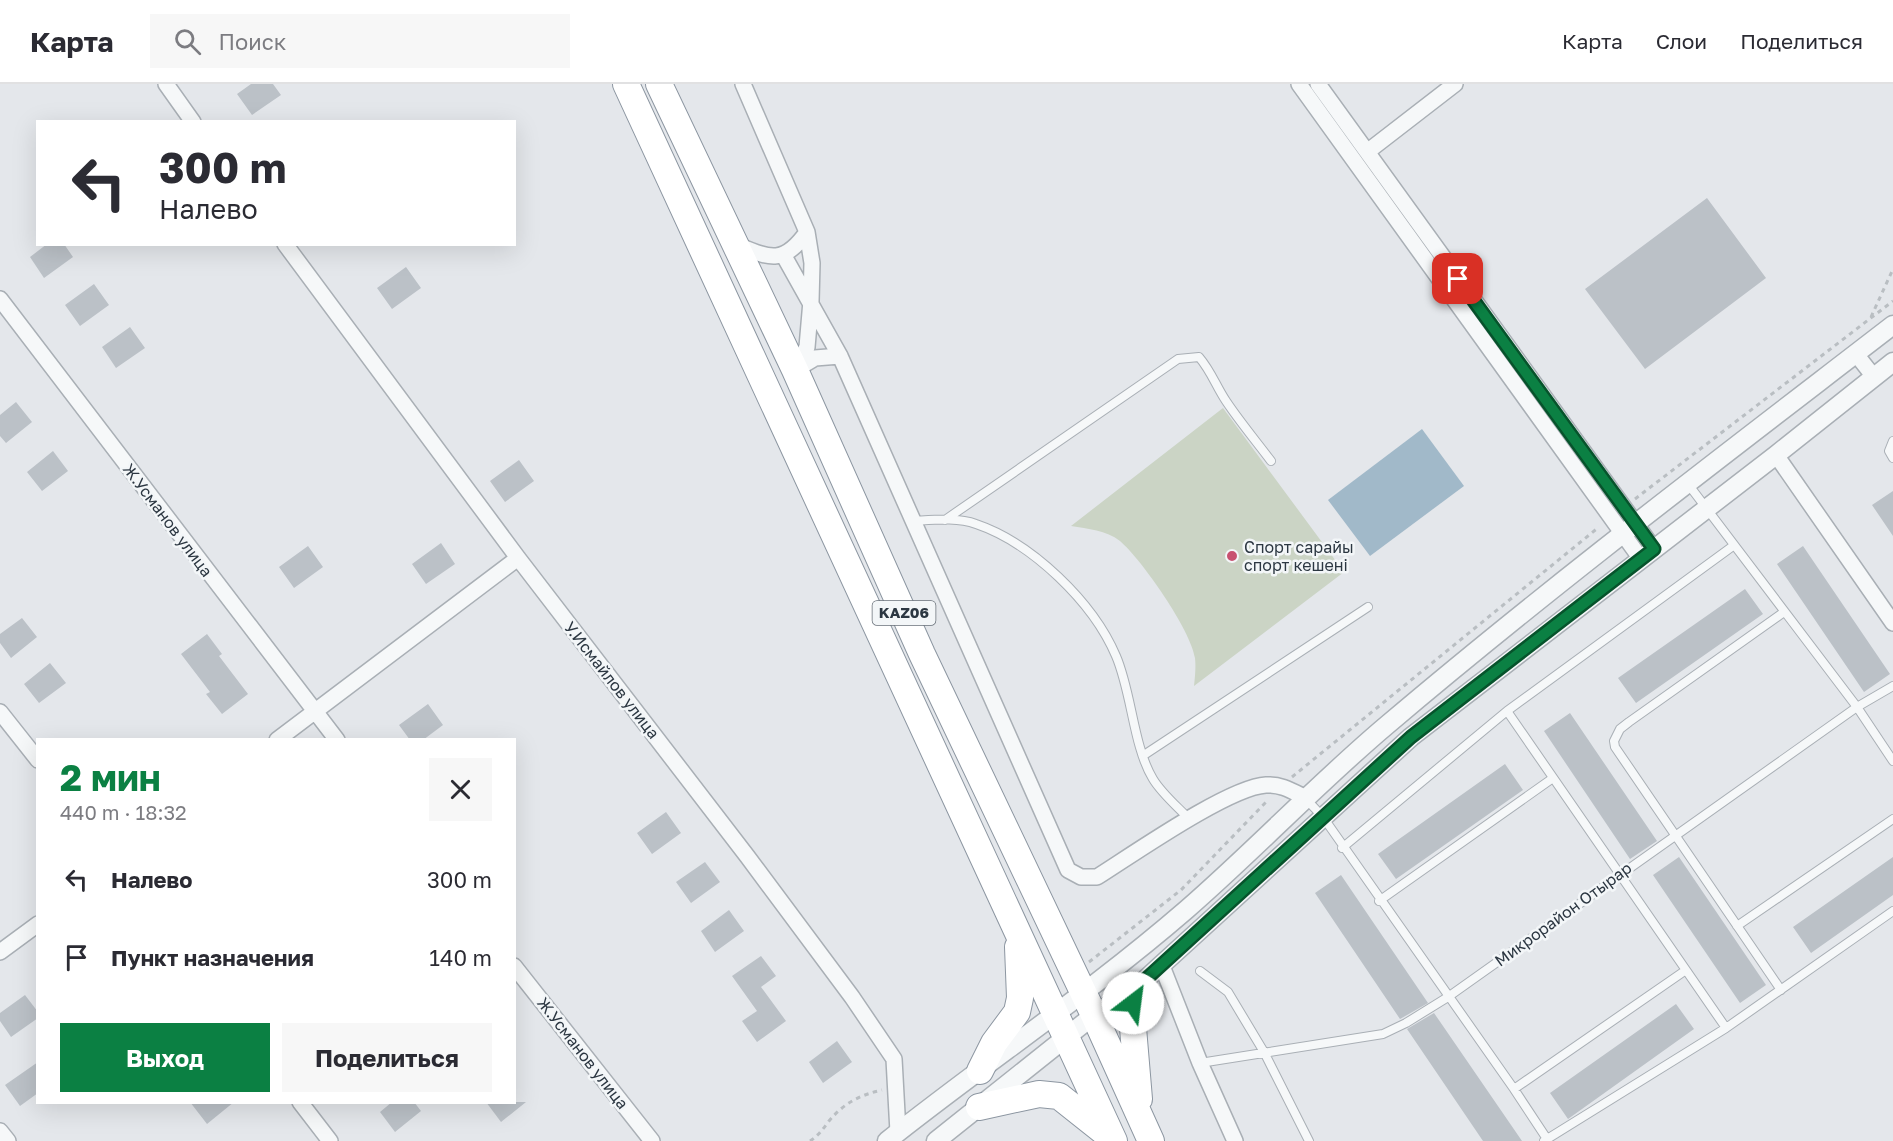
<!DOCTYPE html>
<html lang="ru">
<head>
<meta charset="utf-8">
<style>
	body { margin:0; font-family:"Golos Text",sans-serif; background:#f7f7f7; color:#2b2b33; height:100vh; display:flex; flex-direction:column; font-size:22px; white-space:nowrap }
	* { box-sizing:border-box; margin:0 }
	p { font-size:20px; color:#7c7c81 }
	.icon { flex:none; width:33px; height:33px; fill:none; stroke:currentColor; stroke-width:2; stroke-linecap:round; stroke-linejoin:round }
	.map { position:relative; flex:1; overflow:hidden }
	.panel { position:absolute; left:36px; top:654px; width:480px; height:366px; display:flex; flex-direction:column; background:#fff; border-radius:0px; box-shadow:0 6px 24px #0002 }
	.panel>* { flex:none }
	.banner { position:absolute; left:36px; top:36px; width:480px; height:126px; border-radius:0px; box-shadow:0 6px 24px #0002; background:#fff; color:#2b2b33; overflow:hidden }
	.pin { position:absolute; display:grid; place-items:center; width:51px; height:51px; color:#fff; margin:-26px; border-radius:12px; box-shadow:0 3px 9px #0006 }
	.me { position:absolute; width:66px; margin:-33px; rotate:30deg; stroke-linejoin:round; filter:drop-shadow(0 0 4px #0008) }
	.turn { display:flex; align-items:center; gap:21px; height:126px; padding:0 24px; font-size:27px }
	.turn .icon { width:78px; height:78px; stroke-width:2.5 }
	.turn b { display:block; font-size:42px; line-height:51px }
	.round { display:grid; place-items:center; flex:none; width:63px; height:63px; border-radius:0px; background:#f7f7f7 }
	.overview { display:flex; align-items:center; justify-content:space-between; height:102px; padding:0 24px }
	h1 { font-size:36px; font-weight:700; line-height:45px; color:#0b8043 }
	.primary-button { display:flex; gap:12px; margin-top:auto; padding:12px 24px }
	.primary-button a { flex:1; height:69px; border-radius:0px; background:#0b8043; color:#fff; font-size:24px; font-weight:700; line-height:69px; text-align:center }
	.primary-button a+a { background:#f7f7f7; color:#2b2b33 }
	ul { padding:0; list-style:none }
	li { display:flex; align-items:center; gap:18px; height:78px; padding:0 24px }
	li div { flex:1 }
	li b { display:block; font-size:22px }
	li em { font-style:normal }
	header { display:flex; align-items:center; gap:36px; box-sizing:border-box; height:84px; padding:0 30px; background:#fff; border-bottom:2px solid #e1e1e2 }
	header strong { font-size:28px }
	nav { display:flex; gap:33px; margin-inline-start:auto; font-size:21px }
	.search { width:420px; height:54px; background:#f7f7f7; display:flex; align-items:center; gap:15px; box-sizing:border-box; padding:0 21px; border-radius:0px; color:#7c7c81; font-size:22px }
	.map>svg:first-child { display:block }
</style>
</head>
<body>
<header>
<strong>Карта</strong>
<div class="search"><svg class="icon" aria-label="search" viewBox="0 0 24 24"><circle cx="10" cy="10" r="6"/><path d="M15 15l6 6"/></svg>Поиск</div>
<nav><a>Карта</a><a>Слои</a><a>Поделиться</a></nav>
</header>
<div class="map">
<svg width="1893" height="1057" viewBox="0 0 1893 1057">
	<rect width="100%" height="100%" fill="#e4e7eb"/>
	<path fill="#cbd4c5" d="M1223 324 1344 488 1194 602C1195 593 1196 583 1195 574 1191 546 1142 476 1120 457 1106 446 1088 445 1071 442Z"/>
	<path fill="#a1b9c9" d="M1422 345 1464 402 1370 472 1328 416Z"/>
	<path fill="#bbc1c7" d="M251 0H273L281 11 252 31 237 10Z
		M1707 114 1766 194 1645 285 1585 205Z
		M47 160H64L73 173 44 194 30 173Z
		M406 183 421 204 392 225 377 204Z
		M94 200 109 221 80 242 65 221Z
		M130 243 145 264 116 284 102 263Z
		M16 318 32 338 6 359 0 352V331Z
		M53 367 68 387 42 407 27 388Z
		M519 376 534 397 505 418 490 397Z
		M1893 407V452L1872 421Z
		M441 459 455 480 426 500 412 480Z
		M308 462 323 483 294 504 279 483Z
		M1803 462 1890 590 1864 608 1777 480Z
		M1745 505 1763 530 1636 619 1618 594Z
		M22 534 37 553 11 574 0 559V550Z
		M207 550 222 570 219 572 248 610 222 630 206 610 210 608 181 570Z
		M50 579 66 599 39 619 24 600Z
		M428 620 443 641 423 656H410L399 641Z
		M1570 629 1657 757 1630 775 1544 647Z
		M1505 680 1523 706 1396 795 1378 770Z
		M666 728 681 749 652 770 637 749Z
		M1679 773 1766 901 1740 919 1653 791Z
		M1893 773V811L1811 869 1793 843Z
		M705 778 720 798 691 819 676 798Z
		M1341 791 1428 919 1400 935 1315 809Z
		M729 826 744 847 715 868 701 847Z
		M761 872 776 892 761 903 786 937 757 958 742 937 757 927 732 892Z
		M25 911 38 928V934L11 953 0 937V929Z
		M1676 920 1694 945 1568 1035 1550 1009Z
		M1434 929 1443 942 1522 1057H1483L1407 945Z
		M837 957 852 978 823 999 809 978Z
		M38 978V1009L20 1022 5 1001Z
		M190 1018H234L207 1040Z
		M392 1018H414L421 1027 395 1048 380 1028Z
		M486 1018H526L501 1038Z"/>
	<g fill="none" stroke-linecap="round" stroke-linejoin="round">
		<g stroke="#a9afb5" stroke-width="10">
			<path id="service" d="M1893 357 1889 367 1893 374
				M1688 400 1857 623 1893 677
				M945 436 1178 275 1199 273C1211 287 1216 302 1226 317 1240 338 1256 357 1271 377
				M912 437C932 436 957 433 976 440 1032 459 1093 518 1116 572 1132 609 1133 662 1153 695 1162 710 1178 723 1190 736
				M1507 627 1726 944
				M1144 671 1368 523
				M1305 714 1323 733 1514 1005 1547 1055
				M1342 764 1507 627 1733 462
				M1379 817 1553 694
				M1737 842 1893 735
				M1200 887 1228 908 1264 968 1309 1057
				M1781 906 1615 663 1614 657 1620 645 1629 638 1784 528
				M1200 979 1383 950 1406 939 1448 913 1857 623 1893 602
				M1514 1005 1686 886
				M1544 1057 1726 944 1893 827"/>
		</g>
		<g stroke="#a9afb5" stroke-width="18">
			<path id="minor" d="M166 0 193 38
				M743 0 807 148 812 179 811 217 807 263 795 286
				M1299 0 1641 475
				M1318 0 1654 465
				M1367 68 1455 0
				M285 160 518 474 747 772 852 913 894 975 898 1048
				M735 160C769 174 783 182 807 148
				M784 172 840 272 1068 786 1081 793H1097C1132 771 1229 703 1266 701 1281 700 1292 707 1304 713
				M0 215 337 656
				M1856 270 1874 293
				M795 286 815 274 840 272
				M1776 371 1893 539
				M0 628 38 676
				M277 656 518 474
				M0 868 38 840
				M514 882 652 1057
				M1162 882 1200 979 1235 1057
				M300 1018 330 1057
				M0 1047 8 1057"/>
		</g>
		<g stroke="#a9afb5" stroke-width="21">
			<path id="tertiary" d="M887 1057C985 979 1090 909 1186 826 1255 766 1317 700 1387 641 1551 502 1723 372 1893 241
				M936 1057 1094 931 1134 906 1411 653 1776 371 1893 278"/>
		</g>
		<g stroke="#8c96a1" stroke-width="28">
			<path id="trunk" d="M626 0 1114 1057
				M659 0 795 286 922 570 1094 931 1151 1057
				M1134 906 1132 932 1139 1015
				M980 987 994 959 1017 928 1020 914 1018 863
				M979 1023 1039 1010 1059 1012 1108 1051"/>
		</g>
		<path stroke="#b9bec2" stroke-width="3" stroke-dasharray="4.5 4.5" stroke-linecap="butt" d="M1871 233 1893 185
			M1635 415 1893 217
			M1292 693 1599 443
			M1089 878 1181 806 1268 716
			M810 1057C818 1052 823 1045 829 1037 844 1019 860 1011 882 1006"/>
		<use href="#service" stroke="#f6f8f9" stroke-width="8"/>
		<use href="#minor" stroke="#f6f8f9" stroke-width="15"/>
		<use href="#tertiary" stroke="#f6f8f9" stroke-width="18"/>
		<use href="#trunk" stroke="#fff" stroke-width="26"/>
	</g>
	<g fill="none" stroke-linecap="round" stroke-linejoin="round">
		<g stroke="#07532c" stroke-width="15">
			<path id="route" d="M1133 919 1134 906 1411 653 1654 465 1458 195"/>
		</g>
		<use href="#route" stroke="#0b8043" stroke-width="10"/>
	</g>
	<circle fill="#c85170" stroke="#f3f6f8" stroke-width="2" cx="1232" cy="472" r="6"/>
	<g text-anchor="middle" stroke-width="5" stroke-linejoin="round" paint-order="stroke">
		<rect fill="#f3f6f8" stroke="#687079" stroke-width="1.5" x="872.5" y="517" width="63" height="24" rx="4.5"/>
		<g font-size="15" font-weight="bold" fill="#2c3742">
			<text x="904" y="534">KАZ06</text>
		</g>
		<g font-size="16" fill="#2c3742" stroke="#f3f6f8">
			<text transform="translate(168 436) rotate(53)" y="6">Ж.Усманов улица</text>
			<text transform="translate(612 596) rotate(52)" y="6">У.Исмайлов улица</text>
			<text transform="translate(1563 830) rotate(-36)" y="6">Микрорайон Отырар</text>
			<text transform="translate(583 969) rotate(52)" y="6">Ж.Усманов улица</text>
		</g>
		<g font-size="16" fill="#2c3742" stroke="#f3f6f8" text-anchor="start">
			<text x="1244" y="469">Спорт сарайы<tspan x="1244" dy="18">спорт кешені</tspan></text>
		</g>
	</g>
</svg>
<div class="pin" style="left:1458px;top:195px;background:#d93025"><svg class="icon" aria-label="arrive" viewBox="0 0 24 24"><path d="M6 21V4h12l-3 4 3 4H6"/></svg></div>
<svg class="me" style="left:1133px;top:919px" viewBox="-20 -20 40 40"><circle r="19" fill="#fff"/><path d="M0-13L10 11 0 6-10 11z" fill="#0b8043"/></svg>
<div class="banner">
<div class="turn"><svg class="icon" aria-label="left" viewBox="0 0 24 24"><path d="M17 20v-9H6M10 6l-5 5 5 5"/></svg><div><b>300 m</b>Налево</div></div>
</div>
<section class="panel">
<div class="overview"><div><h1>2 мин</h1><p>440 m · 18:32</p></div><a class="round"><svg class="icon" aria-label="close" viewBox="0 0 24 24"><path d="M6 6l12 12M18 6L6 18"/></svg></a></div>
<ul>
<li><svg class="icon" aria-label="left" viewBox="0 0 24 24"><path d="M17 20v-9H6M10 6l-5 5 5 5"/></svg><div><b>Налево</b></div><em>300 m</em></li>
<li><svg class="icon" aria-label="arrive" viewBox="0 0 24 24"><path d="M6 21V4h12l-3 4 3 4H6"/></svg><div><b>Пункт назначения</b></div><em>140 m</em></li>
</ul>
<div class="primary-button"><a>Выход</a><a>Поделиться</a></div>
</section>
</div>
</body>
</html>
